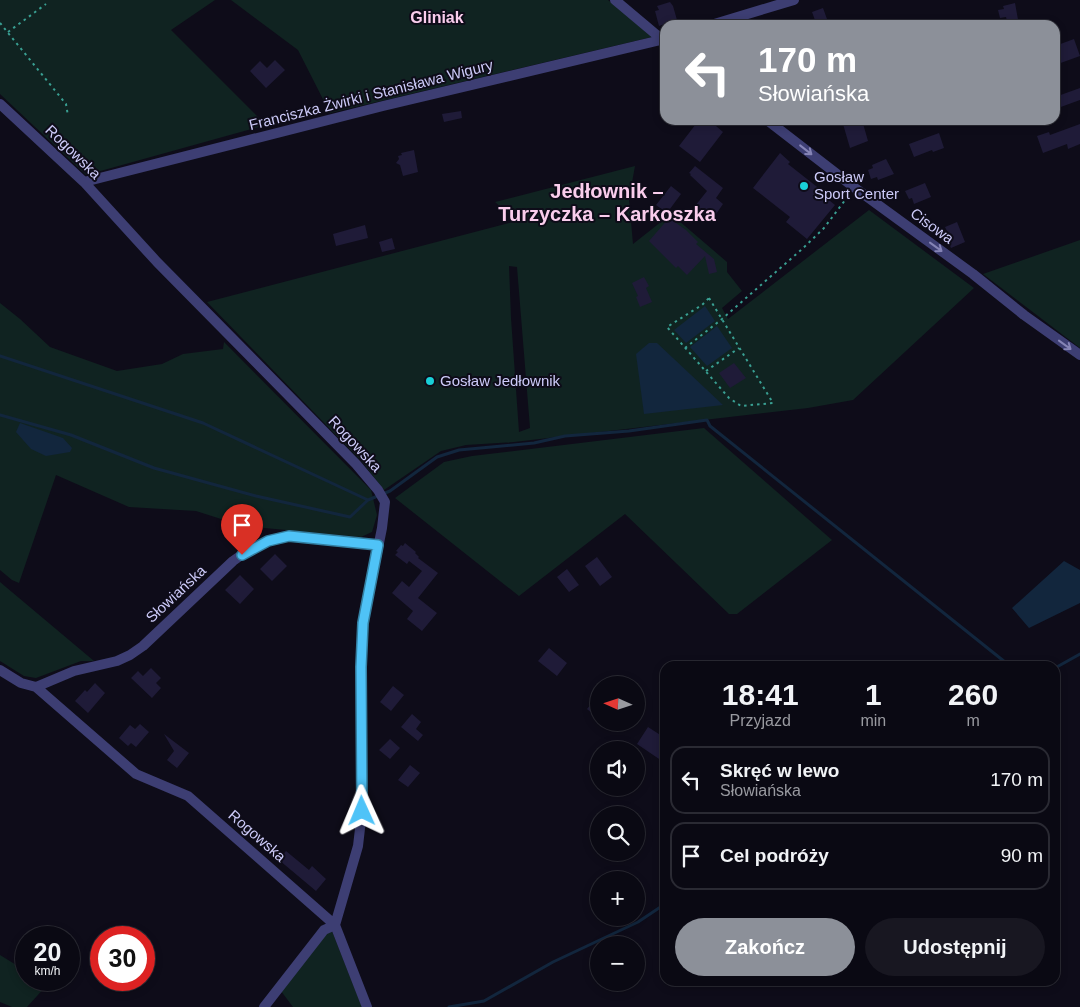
<!DOCTYPE html>
<html lang="pl">
<head>
<meta charset="utf-8">
<style>
	body { margin:0; font-family:Arial,sans-serif; background:#181721; color:#f1f3f6; height:100vh; display:flex; flex-direction:column; font-size:19px; white-space:nowrap }
	* { box-sizing:border-box; margin:0 }
	p { font-size:16px; color:#999aa0 }
	.icon { flex:none; width:28px; height:28px; fill:none; stroke:currentColor; stroke-width:2; stroke-linecap:round; stroke-linejoin:round }
	.map { position:relative; flex:1; overflow:hidden }
	.details { position:absolute; left:660px; top:661px; width:400px; height:325px; display:flex; flex-direction:column; background:#0a0913; border-radius:15px; box-shadow:0 2px 8px #0003,0 0 0 1px #2a2a33 }
	.details>* { flex:none }
	.banner { position:absolute; left:660px; top:20px; width:400px; height:105px; border-radius:15px; box-shadow:0 2px 8px #0003,0 0 0 1px #2a2a33; background:#8c9099; color:#fff; overflow:hidden }
	.needle { width:32px; rotate:273deg }
	.buttons { position:absolute; left:590px; top:676px; display:grid; gap:10px }
	.buttons a { display:grid; place-items:center; width:55px; height:55px; border-radius:50%; background:#0a0913; box-shadow:0 2px 8px #0003,0 0 0 1px #2a2a33; font-size:25px }
	.speed { position:absolute; left:15px; top:926px; display:flex; gap:10px; font-size:25px; font-weight:700; text-align:center }
	.speed>* { display:grid; place-content:center; width:65px; height:65px; border-radius:50%; background:#0a0913; box-shadow:0 2px 8px #0003,0 0 0 1px #2a2a33; line-height:1 }
	.speed small { font-size:12px; font-weight:400 }
	.speed .limit { border:8px solid #d22; background:#fff; color:#111 }
	.pin { position:absolute; display:grid; place-items:center; width:42px; height:42px; color:#fff; margin:-51px -21px; border-radius:50% 50% 50% 0; rotate:-45deg; box-shadow:0 0 5px #0007 }
	.pin .icon { rotate:45deg }
	.me { position:absolute; width:55px; margin:-28px; rotate:359deg; stroke-linejoin:round; filter:drop-shadow(0 0 4px #0008) }
	.turn { display:flex; align-items:center; gap:18px; height:105px; padding:0 15px; font-size:22px }
	.turn .icon { width:65px; height:65px; stroke-width:2.5 }
	.turn b { display:block; font-size:35px; line-height:42px }
	.eta { display:flex; justify-content:space-evenly; align-items:center; height:85px; text-align:center }
	.eta b { font-size:30px; font-weight:600; line-height:35px }
	.button { display:flex; gap:10px; margin-top:auto; padding:10px 15px }
	.button a { flex:1; height:58px; border-radius:30px; background:#8c9099; color:#fff; font-size:20px; font-weight:600; line-height:58px; text-align:center }
	.button a+a { background:#181721; color:#f1f3f6 }
	ul { padding:0; list-style:none }
	li { display:flex; align-items:center; gap:15px; height:68px; margin:0 10px 8px; padding:0 5px; border:2px solid #2a2a33; border-radius:15px }
	li div { flex:1 }
	li b { display:block; font-size:19px }
	li em { font-style:normal }
	.map>svg:first-child { display:block }
</style>
</head>
<body>
<div class="map">
<svg width="1080" height="1007" viewBox="0 0 1080 1007">
	<rect width="100%" height="100%" fill="#0e0c19"/>
	<path fill="#102321" fill-rule="evenodd" d="M0 0H215L171 30 266 125 86 175 0 94Z
		M231 0H608L652 37 330 113 298 50Z
		M635 166 629 199 633 244 671 214 727 262V272L742 291 722 308 728 319 869 210 974 288 853 400 808 408 514 442 466 445 441 451 384 490 363 463 207 302 517 221 495 202ZM509 266 517 267 530 428 519 432 511 318Z
		M1080 240V348L983 274Z
		M0 303 20 319 50 347 117 371 162 364 183 354 223 349 224 342 371 490 377 515 372 532 361 537 243 526 196 511 129 507 56 475 19 583 12 580 0 570Z
		M704 428 832 540 737 614H729L625 514 519 596 395 498 444 462 472 456Z
		M0 582 94 661H81L36 678 24 676 0 661Z
		M332 931 362 1007H293L281 991 326 934Z
		M0 955 26 971V980H40L47 985 27 1007H12L0 1002Z"/>
	<path fill="#12263d" d="M705 306 715 321 686 343 674 330Z
		M717 326 732 348 707 366 690 347Z
		M649 343H657L723 405 644 414 636 354Z
		M20 423 63 438 72 448 70 452 46 456 31 449 16 432Z
		M1064 561 1080 570V603L1029 628 1012 608Z"/>
	<g fill="none" stroke-linecap="round" stroke-linejoin="round">
		<path stroke="#12263d" stroke-width="3" d="M0 356 203 423 368 500 390 491 437 457 459 450 534 443 565 436 629 431 707 420 710 426 1010 666
			M0 415 71 435 154 468 256 496 350 517 368 500
			M1055 668 1080 654
			M449 1007 484 1001 553 962 638 922 665 904"/>
	</g>
	<path fill="#1f1b38" d="M670 2 673 6 677 20 659 26 655 11 659 10 657 6Z
		M1015 3 1019 25H1008L1006 17 1000 18 998 10 1004 9 1003 6Z
		M823 8 827 19 816 23 812 12Z
		M1074 39 1080 56 1055 65V46Z
		M275 60 285 70 266 88 250 71 260 61 267 68Z
		M1080 88V100L1058 108 1055 97Z
		M461 111 462 118 444 122 442 114Z
		M699 120H709L723 132 700 162 679 146Z
		M854 120H862L868 141 850 148 843 124Z
		M1080 124V144L1068 149 1067 144 1043 153 1037 136 1049 132 1050 135Z
		M939 133 944 148 933 152 932 150 914 157 909 144Z
		M414 150 418 172 403 176 400 165 396 163 399 159 398 156 402 155 401 153Z
		M780 153 790 162 788 164 821 190 819 192 835 205 807 239 786 222 790 217 753 188Z
		M886 159 894 174 878 180 877 177 871 179 868 170 873 168 872 165Z
		M695 166 723 188 716 198 723 204 712 220 695 206 707 191 690 175 691 174 689 173Z
		M925 183 931 197 914 204 912 198 909 199 905 191Z
		M671 186 681 194 667 213 656 205Z
		M669 218 686 230 698 242 696 244 714 259 717 272 709 274 705 256 687 275 678 266 676 268 649 241Z
		M957 222 965 242 951 248 944 233 947 231 945 227Z
		M365 225 368 238 336 246 333 234Z
		M392 238 395 249 382 252 379 242Z
		M644 277 649 286 646 288 652 302 640 307 636 297 638 296 632 283Z
		M734 363 746 378 730 388 719 373Z
		M405 543 416 552 415 553 419 557 418 558 438 573 418 598 437 613 422 631 407 619 413 611 392 593 402 581 409 587 422 571 409 561 407 564 395 555 398 552 396 551 401 545 403 546Z
		M275 554 287 566 272 581 260 569Z
		M597 557 612 577 600 586 585 566Z
		M567 569 579 585 569 592 557 577Z
		M240 575 254 589 240 604 225 590Z
		M549 648 567 663 557 676 538 661Z
		M151 668 161 678 156 683 161 688 152 698 131 678 138 671 143 676Z
		M95 683 105 693 88 713 75 701 85 690 87 692Z
		M393 686 404 695 391 711 380 702Z
		M599 694V719L587 709Z
		M412 714 421 722 416 729 423 735 418 741 401 727Z
		M140 724 149 732 136 747 131 743 128 746 119 738 130 725 135 729Z
		M648 727 665 738V763L637 744Z
		M164 734 189 753 177 768 167 760 174 751Z
		M390 739 400 748 390 759 379 750Z
		M410 765 420 773 408 787 398 780Z
		M286 851 309 870 312 866 326 879 316 891 279 860Z"/>
	<g fill="none" stroke-linecap="round" stroke-linejoin="round">
		<path stroke="#399f92" stroke-width="2" stroke-dasharray="2.5 4" stroke-linecap="butt" d="M0 23 66 104 68 116
			M8 32 46 4
			M709 298 773 403 741 406 729 398 667 327 702 305Z
			M685 348 722 319 801 250 824 228 849 195
			M706 371 739 348"/>
		<path stroke="#3d3e73" stroke-width="10" d="M615 0 665 42
			M711 25 794 0
			M0 104 84 182 157 262 356 464 378 490 385 502 382 528 363 623 361 667 362 811 358 846 335 925 324 930 264 1007
			M767 120 855 188 973 274 1024 315 1080 355
			M84 182 383 106 665 39
			M0 670 21 683 36 687 74 671 117 661 130 655 143 646 233 561 250 549 268 541 289 536 378 545
			M36 687 136 774 188 796 335 925 367 1007"/>
	</g>
	<defs><path id="oneway-shaft" d="M-6 0H5M1.5-3L5.5 0L1.5 3" fill="none" stroke-width="1.6" stroke-linecap="round" stroke-linejoin="round" transform="scale(1.25)"/></defs>
	<g stroke="#8584b6">
		<use href="#oneway-shaft" transform="translate(806 150) rotate(38)"/>
		<use href="#oneway-shaft" transform="translate(936 247) rotate(36)"/>
		<use href="#oneway-shaft" transform="translate(1065 345) rotate(36)"/>
	</g>
	<g fill="none" stroke-linecap="round" stroke-linejoin="round">
		<g stroke="#337fa1" stroke-width="12">
			<path id="route" d="M242 555 268 541 289 536 378 545 363 623 361 667 362 811"/>
		</g>
		<use href="#route" stroke="#4fc3f7" stroke-width="9"/>
	</g>
	<g fill="#19d0d7" stroke="#0e0c19" stroke-width="2">
		<circle cx="804" cy="186" r="5"/>
		<circle cx="430" cy="381" r="5"/>
	</g>
	<g text-anchor="middle" stroke-width="4" stroke-linejoin="round" paint-order="stroke">
		<g font-size="15" fill="#cdcbf9" stroke="#0e0c19">
			<text transform="translate(371 95) rotate(-14)" y="5">Franciszka Żwirki i Stanisława Wigury</text>
			<text transform="translate(73 152) rotate(44)" y="5">Rogowska</text>
			<text transform="translate(932 226) rotate(36)" y="5">Cisowa</text>
			<text transform="translate(355 444) rotate(47)" y="5">Rogowska</text>
			<text transform="translate(176 594) rotate(-43)" y="5">Słowiańska</text>
			<text transform="translate(257 836) rotate(41)" y="5">Rogowska</text>
		</g>
		<g font-size="15" fill="#cdcbf9" stroke="#0e0c19" text-anchor="start">
			<text x="814" y="182">Gosław<tspan x="814" dy="17">Sport Center</tspan></text>
			<text x="440" y="386">Gosław Jedłownik</text>
		</g>
		<g font-size="16" font-weight="bold" fill="#f9cdec" stroke="#0e0c19">
			<text x="437" y="23">Gliniak</text>
		</g>
		<g font-size="20" font-weight="bold" fill="#f9cdec" stroke="#0e0c19">
			<text x="607" y="198">Jedłownik –<tspan x="607" dy="23">Turzyczka – Karkoszka</tspan></text>
		</g>
	</g>
</svg>
<div class="buttons">
<a><svg class="needle" viewBox="-14 -14 28 28"><path d="M0-13l5 13h-10z" fill="#e53935"/><path d="M0 13l5-13h-10z" fill="#999aa0"/></svg></a>
<a><svg class="icon" aria-label="sound" viewBox="0 0 24 24"><path d="M4 9h4l5-4v14l-5-4H4zM17 9q2 3 0 6"/></svg></a>
<a><svg class="icon" aria-label="search" viewBox="0 0 24 24"><circle cx="10" cy="10" r="6"/><path d="M15 15l6 6"/></svg></a>
<a>+</a>
<a>−</a>
</div>
<div class="speed"><div>20<small>km/h</small></div><div class="limit">30</div></div>
<div class="pin" style="left:242px;top:555px;background:#d93025"><svg class="icon" aria-label="arrive" viewBox="0 0 24 24"><path d="M6 21V4h12l-3 4 3 4H6"/></svg></div>
<svg class="me" style="left:362px;top:811px" viewBox="-20 -20 40 40"><path d="M0-17L14 15 0 8-14 15z" fill="#4fc3f7" stroke="#fff" stroke-width="4"/></svg>
<div class="banner">
<div class="turn"><svg class="icon" aria-label="left" viewBox="0 0 24 24"><path d="M17 20v-9H6M10 6l-5 5 5 5"/></svg><div><b>170 m</b>Słowiańska</div></div>
</div>
<section class="details">
<div class="eta">
<div><b>18:41</b><p>Przyjazd</p></div>
<div><b>1</b><p>min</p></div>
<div><b>260</b><p>m</p></div>
</div>
<ul>
<li><svg class="icon" aria-label="left" viewBox="0 0 24 24"><path d="M17 20v-9H6M10 6l-5 5 5 5"/></svg><div><b>Skręć w lewo</b><p>Słowiańska</p></div><em>170 m</em></li>
<li><svg class="icon" aria-label="arrive" viewBox="0 0 24 24"><path d="M6 21V4h12l-3 4 3 4H6"/></svg><div><b>Cel podróży</b></div><em>90 m</em></li>
</ul>
<div class="button"><a>Zakończ</a><a>Udostępnij</a></div>
</section>
</div>
</body>
</html>
